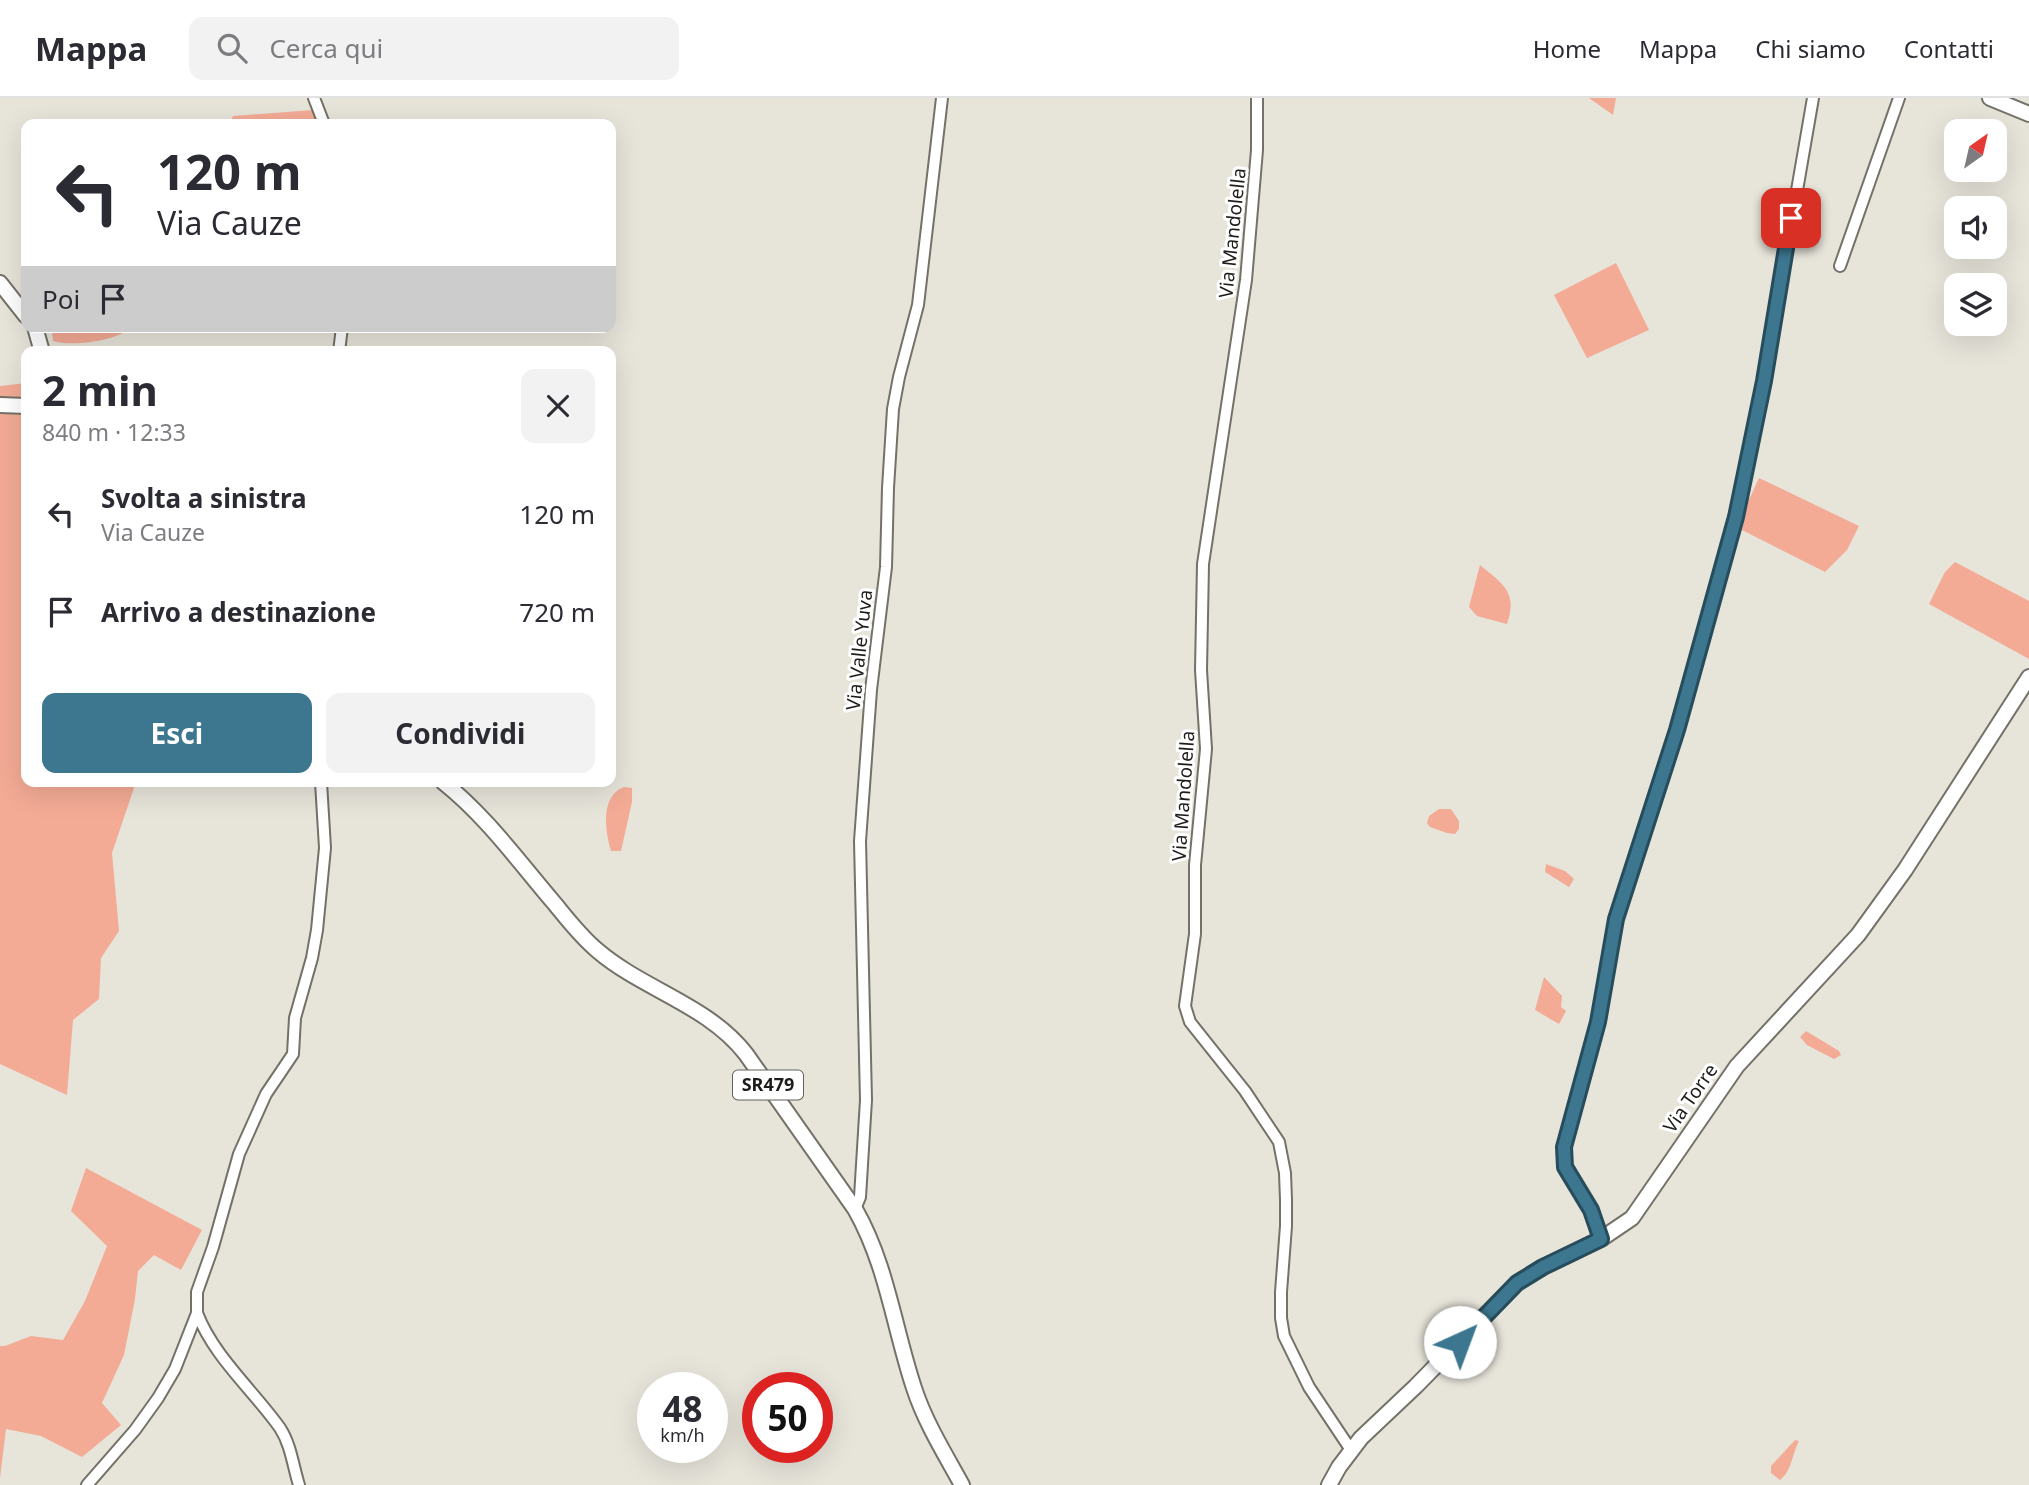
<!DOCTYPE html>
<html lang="it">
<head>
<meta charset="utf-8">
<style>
	body { margin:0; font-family:"Noto Sans",sans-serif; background:#f2f2f3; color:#2b2b33; height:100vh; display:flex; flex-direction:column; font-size:26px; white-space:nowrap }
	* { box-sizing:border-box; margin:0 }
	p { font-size:23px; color:#7c7c81 }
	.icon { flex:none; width:38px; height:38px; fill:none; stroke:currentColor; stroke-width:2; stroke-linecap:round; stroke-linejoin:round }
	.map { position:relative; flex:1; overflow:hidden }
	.sheet { position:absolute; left:21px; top:248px; width:595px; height:441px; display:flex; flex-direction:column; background:#fff; border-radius:14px; box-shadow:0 7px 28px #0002 }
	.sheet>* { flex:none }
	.banner { position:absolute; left:21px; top:21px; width:595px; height:214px; border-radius:14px; box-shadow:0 7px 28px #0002; background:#fff; color:#2b2b33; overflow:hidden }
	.needle { width:46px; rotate:34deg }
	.fabs { position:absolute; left:1944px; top:21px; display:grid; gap:14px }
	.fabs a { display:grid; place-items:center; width:63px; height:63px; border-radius:14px; background:#fff; box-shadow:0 7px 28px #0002; font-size:35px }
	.speed { position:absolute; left:637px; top:1274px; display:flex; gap:14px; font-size:35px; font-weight:700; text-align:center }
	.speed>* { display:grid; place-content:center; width:91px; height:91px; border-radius:50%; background:#fff; box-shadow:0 7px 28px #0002; line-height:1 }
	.speed small { font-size:18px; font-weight:400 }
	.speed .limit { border:10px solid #d22; background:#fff; color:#111 }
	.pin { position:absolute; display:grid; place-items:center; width:60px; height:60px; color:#fff; margin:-30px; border-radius:14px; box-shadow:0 4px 10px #0006 }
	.me { position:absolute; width:77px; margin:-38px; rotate:43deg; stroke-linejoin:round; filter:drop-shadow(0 0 5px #0008) }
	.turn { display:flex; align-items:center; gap:24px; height:147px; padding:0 21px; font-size:32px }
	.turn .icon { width:91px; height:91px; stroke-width:2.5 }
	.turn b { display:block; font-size:49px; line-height:60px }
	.then { display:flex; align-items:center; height:66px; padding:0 21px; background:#0003; gap:14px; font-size:26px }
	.round { display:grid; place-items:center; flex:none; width:74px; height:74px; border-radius:14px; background:#f2f2f3 }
	.overview { display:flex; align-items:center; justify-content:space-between; height:119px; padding:0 21px }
	h1 { font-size:42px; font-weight:700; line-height:52px }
	.button { display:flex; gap:14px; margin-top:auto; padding:14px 21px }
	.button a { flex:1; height:80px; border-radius:14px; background:#3c778f; color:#fff; font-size:28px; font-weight:700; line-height:80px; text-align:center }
	.button a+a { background:#f2f2f3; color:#2b2b33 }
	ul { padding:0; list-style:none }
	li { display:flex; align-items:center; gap:21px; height:98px; padding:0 21px }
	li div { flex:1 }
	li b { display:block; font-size:26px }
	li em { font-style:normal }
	header { display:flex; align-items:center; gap:42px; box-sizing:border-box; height:98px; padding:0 35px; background:#fff; border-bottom:2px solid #e1e1e2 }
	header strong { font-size:33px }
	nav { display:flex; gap:38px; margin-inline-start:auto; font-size:24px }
	.search { width:490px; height:63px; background:#f2f2f3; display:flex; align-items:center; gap:18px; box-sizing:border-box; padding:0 24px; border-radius:14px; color:#7c7c81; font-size:26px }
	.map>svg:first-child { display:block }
</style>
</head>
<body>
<header>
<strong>Mappa</strong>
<div class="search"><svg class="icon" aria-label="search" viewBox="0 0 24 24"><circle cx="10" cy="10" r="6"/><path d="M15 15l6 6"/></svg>Cerca qui</div>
<nav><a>Home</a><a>Mappa</a><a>Chi siamo</a><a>Contatti</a></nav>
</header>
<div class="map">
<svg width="2029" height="1387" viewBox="0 0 2029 1387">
	<rect width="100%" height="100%" fill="#e7e4da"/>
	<path fill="#f3ab95" d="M1589 0H1616L1613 17Z
		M313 12 319 26H229L233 18Z
		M1616 165 1649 232 1587 260 1554 197Z
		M58 229H131C119 243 71 249 53 243L52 234Z
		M26 285V303L0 302V288Z
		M0 313 26 315V684H136L112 755 119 833 101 860 99 901 73 922 67 997 0 966Z
		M1759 380 1859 428 1847 452 1825 474 1742 432 1748 404Z
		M1955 464 2029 503V561L1929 506 1945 474Z
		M1480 467C1503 486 1518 494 1507 526L1477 518 1469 509Z
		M624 689 632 690V704L621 753H611C605 733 600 698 624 689Z
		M1439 711H1451L1459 723V731L1455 736 1447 735 1430 729 1427 725 1429 718Z
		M1546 766 1565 773 1574 781 1569 789 1545 774Z
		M1544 879 1562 898 1561 909 1566 913 1559 926 1535 912Z
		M1806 933 1839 953 1841 957 1834 961 1807 947 1800 939Z
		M86 1070 202 1132 181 1172 154 1157 138 1173 135 1201 124 1257 102 1305 121 1327 82 1359 41 1338 6 1331 0 1380V1248H5L31 1238 63 1242 85 1203 107 1148 71 1113Z
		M1795 1342 1799 1343C1792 1356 1792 1373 1780 1382L1771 1375V1368Z"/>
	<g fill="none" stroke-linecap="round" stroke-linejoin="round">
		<g stroke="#747168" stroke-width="14">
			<path id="minor" d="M314 0 324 26
				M1257 0V52L1246 182 1203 466 1201 572 1206 651 1195 767V836L1185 908 1190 924 1245 993 1279 1044 1285 1075 1286 1102V1128L1281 1194V1220L1284 1238 1309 1289 1351 1352
				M1840 168 1899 0
				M339 254 342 229
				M855 1111 860 1099 866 1002 860 743 871 592 886 469 888 390 893 311 899 279 918 207 942 0
				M1601 1141 1591 1112 1565 1069 1564 1049 1598 924 1616 821 1677 632 1736 419 1764 283 1813 0
				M197 1215C214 1259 253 1292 280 1330 291 1347 293 1368 299 1387
				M87 1387 135 1332 158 1300 175 1271 197 1215V1194L213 1149 239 1056 266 996 293 956 295 920 312 860 317 832 325 750 321 684"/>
		</g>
		<g stroke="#747168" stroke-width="18">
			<path id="major" d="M1990 0 2029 16
				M0 185 26 218
				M35 229 42 254
				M0 307 26 308
				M443 684C486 718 519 764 555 806 568 822 581 839 598 853 644 892 708 907 746 956L855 1111C887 1167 894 1230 914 1290 925 1324 945 1356 962 1387
				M1329 1387 1339 1369 1361 1340 1416 1288 1517 1185 1543 1169 1601 1141 1632 1120 1737 968 1858 837 1905 772 2029 579"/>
		</g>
		<use href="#minor" stroke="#fff" stroke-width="10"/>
		<use href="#major" stroke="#fff" stroke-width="14"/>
	</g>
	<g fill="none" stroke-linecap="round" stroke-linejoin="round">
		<g stroke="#274d5d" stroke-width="18">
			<path id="route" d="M1460 1244 1517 1185 1543 1169 1601 1141 1591 1112 1565 1069 1564 1049 1598 924 1616 821 1677 632 1736 419 1764 283 1791 120"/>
		</g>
		<use href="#route" stroke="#3c778f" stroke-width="12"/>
	</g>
	<g text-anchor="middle" stroke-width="6" stroke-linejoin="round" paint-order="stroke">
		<rect fill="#fff" stroke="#61605d" stroke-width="2" x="733" y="972.5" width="70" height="29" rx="5"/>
		<g font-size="18" font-weight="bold" fill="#1d1c18">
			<text x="768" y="993">SR479</text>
		</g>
		<g font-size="19" fill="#1d1c18" stroke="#fff">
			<text transform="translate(1232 135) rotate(-84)" y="7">Via Mandolella</text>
			<text transform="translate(859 552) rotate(-84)" y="7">Via Valle Yuva</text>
			<text transform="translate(1183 698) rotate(-86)" y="7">Via Mandolella</text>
			<text transform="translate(1690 1000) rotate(-55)" y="7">Via Torre</text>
		</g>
	</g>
</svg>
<div class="fabs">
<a><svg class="needle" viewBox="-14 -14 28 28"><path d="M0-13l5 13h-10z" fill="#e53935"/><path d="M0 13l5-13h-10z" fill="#7c7c81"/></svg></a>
<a><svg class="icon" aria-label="sound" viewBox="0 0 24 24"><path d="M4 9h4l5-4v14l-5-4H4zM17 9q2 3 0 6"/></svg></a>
<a><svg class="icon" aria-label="layers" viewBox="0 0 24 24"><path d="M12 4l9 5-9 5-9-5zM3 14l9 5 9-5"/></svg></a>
</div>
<div class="speed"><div>48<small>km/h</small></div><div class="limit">50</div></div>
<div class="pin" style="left:1791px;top:120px;background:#d93025"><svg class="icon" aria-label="arrive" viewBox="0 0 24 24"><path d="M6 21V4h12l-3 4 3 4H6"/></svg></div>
<svg class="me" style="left:1460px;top:1244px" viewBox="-20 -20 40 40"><circle r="19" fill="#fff"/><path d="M0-13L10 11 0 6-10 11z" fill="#3c778f"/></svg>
<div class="banner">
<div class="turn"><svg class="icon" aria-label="left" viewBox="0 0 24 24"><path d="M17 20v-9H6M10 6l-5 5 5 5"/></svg><div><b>120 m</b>Via Cauze</div></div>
<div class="then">Poi<svg class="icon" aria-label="arrive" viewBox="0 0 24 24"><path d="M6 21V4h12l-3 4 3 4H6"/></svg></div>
</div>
<section class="sheet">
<div class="overview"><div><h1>2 min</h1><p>840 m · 12:33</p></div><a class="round"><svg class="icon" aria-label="close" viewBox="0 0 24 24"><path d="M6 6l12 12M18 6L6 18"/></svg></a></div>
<ul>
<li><svg class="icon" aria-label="left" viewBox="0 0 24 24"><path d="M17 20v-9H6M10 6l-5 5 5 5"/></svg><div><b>Svolta a sinistra</b><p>Via Cauze</p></div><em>120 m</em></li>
<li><svg class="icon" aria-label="arrive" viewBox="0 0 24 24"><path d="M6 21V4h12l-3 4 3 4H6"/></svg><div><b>Arrivo a destinazione</b></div><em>720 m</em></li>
</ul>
<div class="button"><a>Esci</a><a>Condividi</a></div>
</section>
</div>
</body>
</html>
